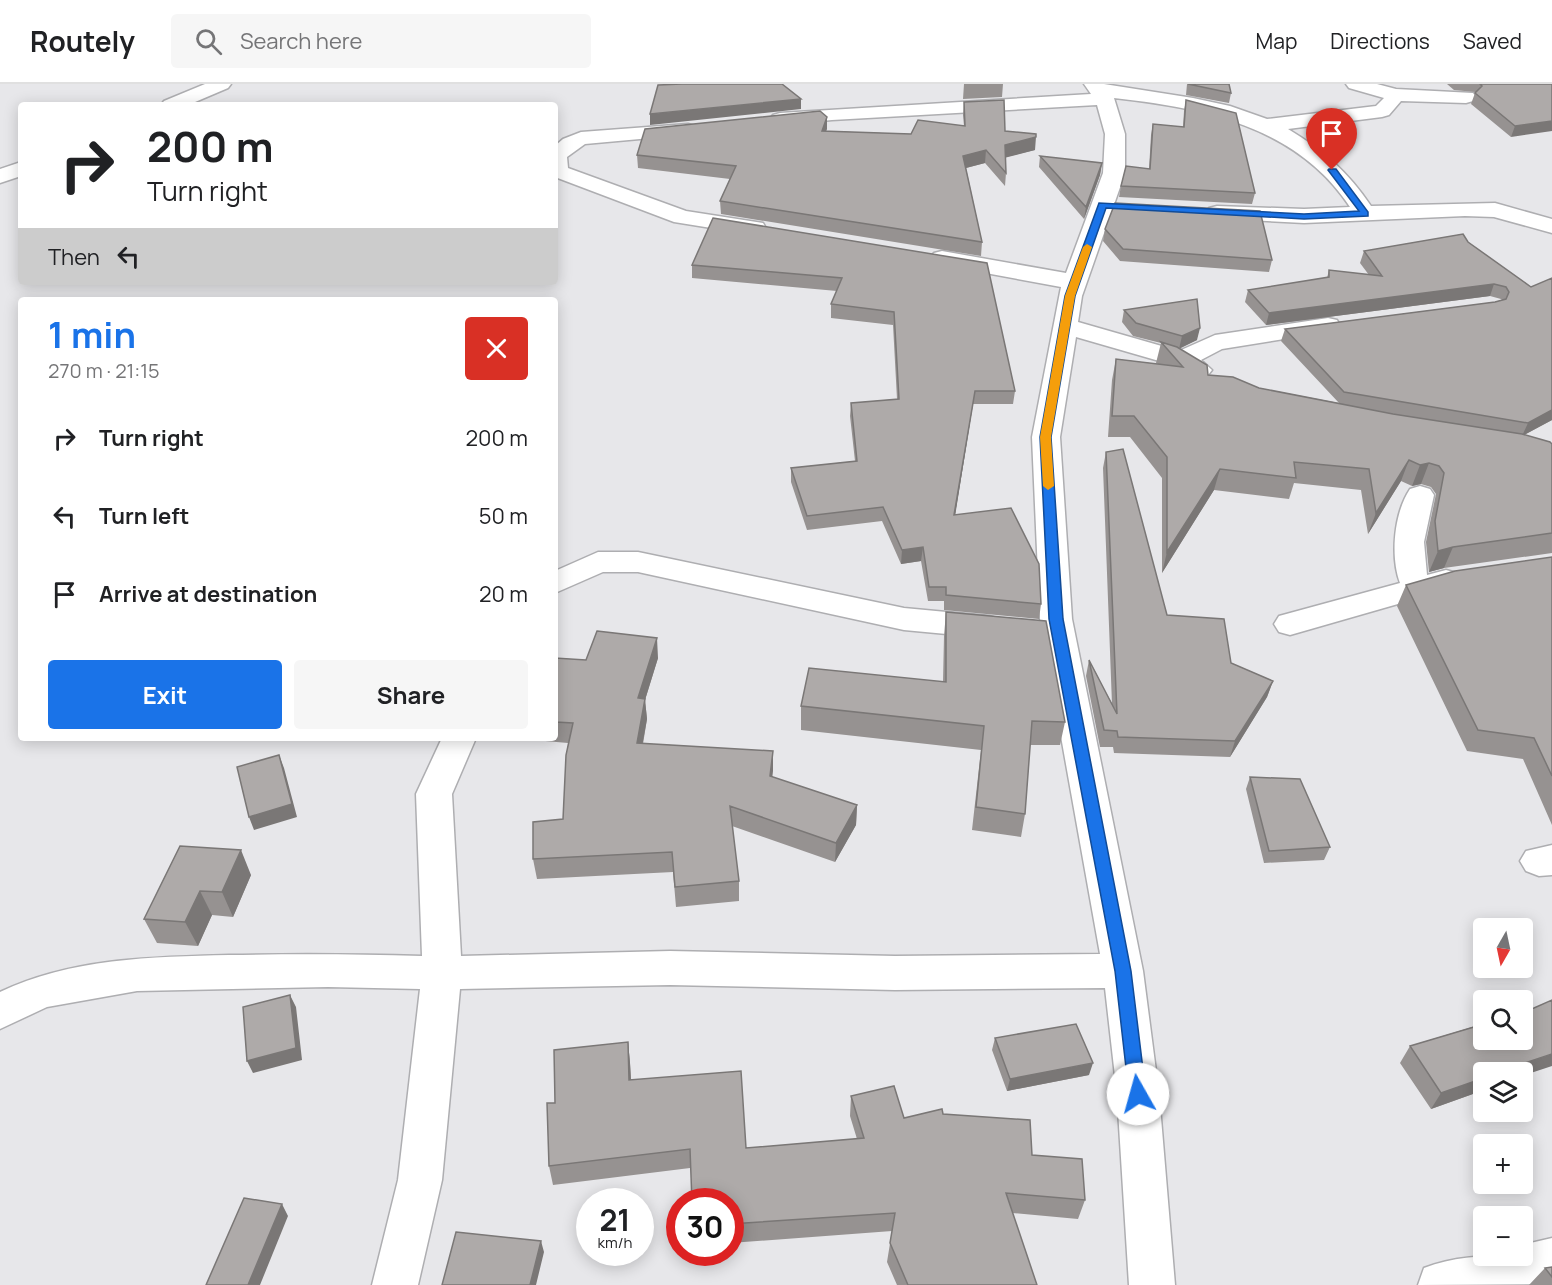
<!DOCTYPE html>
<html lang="en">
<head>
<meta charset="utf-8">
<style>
	body { margin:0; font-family:Manrope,sans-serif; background:#f6f6f6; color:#202124; height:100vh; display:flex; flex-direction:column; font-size:22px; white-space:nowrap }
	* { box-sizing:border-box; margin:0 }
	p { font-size:20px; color:#757577 }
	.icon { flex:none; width:33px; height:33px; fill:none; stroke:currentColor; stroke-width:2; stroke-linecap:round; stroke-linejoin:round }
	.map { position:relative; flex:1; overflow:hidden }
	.sheet { position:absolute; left:18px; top:213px; width:540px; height:444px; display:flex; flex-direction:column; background:#fff; border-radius:6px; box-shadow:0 3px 15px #0003 }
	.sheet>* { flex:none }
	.banner { position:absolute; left:18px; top:18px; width:540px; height:183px; border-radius:6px; box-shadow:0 3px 15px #0003; background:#fff; color:#202124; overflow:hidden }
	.needle { width:39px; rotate:189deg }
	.buttons { position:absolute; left:1473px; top:834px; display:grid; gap:12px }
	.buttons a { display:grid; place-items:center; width:60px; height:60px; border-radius:6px; background:#fff; box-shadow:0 3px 15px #0003; font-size:30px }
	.speed { position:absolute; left:576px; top:1104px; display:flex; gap:12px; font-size:30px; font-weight:700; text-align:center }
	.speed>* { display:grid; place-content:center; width:78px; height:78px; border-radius:50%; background:#fff; box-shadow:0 3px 15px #0003; line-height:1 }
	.speed small { font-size:15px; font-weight:400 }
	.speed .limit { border:9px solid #d22; background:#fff; color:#111 }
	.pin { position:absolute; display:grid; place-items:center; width:51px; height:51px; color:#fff; margin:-62px -26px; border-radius:50% 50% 50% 0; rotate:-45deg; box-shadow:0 0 6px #0007 }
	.pin .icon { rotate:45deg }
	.me { position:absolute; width:66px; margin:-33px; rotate:353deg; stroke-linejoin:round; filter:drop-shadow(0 0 4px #0008) }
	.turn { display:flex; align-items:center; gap:21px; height:126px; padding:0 30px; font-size:27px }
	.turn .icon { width:78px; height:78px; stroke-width:2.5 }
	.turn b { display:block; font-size:42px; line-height:51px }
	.then { display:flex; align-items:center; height:57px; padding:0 30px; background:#0003; gap:12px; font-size:22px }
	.round { display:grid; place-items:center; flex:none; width:63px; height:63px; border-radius:6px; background:#f6f6f6 }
	.headline { display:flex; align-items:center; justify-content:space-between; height:102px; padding:0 30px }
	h1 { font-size:36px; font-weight:700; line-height:45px; color:#1a73e8 }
	.action { display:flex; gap:12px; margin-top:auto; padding:12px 30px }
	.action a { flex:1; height:69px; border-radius:6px; background:#1a73e8; color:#fff; font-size:24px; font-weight:700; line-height:69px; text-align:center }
	.action a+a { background:#f6f6f6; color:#202124 }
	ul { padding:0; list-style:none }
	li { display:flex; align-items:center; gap:18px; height:78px; padding:0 30px }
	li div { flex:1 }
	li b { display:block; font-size:22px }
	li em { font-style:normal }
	header { display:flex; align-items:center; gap:36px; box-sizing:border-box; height:84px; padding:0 30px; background:#fff; border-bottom:2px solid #e0e0e0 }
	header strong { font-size:28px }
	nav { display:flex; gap:33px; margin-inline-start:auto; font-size:21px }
	.search { width:420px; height:54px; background:#f6f6f6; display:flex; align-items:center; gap:15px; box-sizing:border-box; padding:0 21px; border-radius:6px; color:#757577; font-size:22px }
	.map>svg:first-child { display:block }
</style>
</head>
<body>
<header>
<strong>Routely</strong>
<div class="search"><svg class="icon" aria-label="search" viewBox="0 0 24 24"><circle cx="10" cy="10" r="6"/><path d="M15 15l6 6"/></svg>Search here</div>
<nav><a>Map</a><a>Directions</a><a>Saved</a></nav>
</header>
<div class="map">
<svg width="1552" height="1201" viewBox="0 0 1552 1201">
	<rect width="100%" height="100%" fill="#e7e7ea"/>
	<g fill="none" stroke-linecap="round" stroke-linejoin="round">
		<g stroke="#aeaeb1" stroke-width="3">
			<path id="street" d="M1084 0H1104L1193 14 1230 22 1267 35 1376 22 1384 14 1349 4 1346 0H1377L1396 5 1473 9 1476 13 1473 17 1466 19 1401 17 1389 31 1382 33 1288 45C1323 66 1348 88 1371 122L1495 119 1552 135V149L1494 133 1465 132 1304 139 1209 134 1206 129 1209 124 1217 122 1304 125 1350 123C1297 42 1203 24 1114 14L1125 50V89L1082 212 1078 238 1179 267 1215 251 1328 234 1337 236 1340 241 1337 246 1328 248 1222 265 1201 276 1212 286 1208 291 1199 294 1190 291 1173 281 1076 253 1060 353 1072 535 1143 887 1159 1010 1175 1201H1129L1117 1010 1105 904 895 906 670 901 460 905 442 1096 418 1201H372L398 1096 420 905 328 903 137 907 47 923 0 945V908C71 874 151 873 229 871 293 870 357 870 422 872L416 710 442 654H476L452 710 461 872 670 867 895 872 1100 870 1040 535 1032 353 1061 203 942 181 934 179 930 174 934 169 942 167 1066 189 1103 89 1105 50 1097 21 832 36 780 41 773 39 770 35 773 31 780 29 1091 10Z
				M688 40 695 42 698 46 695 50 585 60 567 73 568 84 686 127 763 139 766 144 763 149 755 151 674 138 555 93V62L563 55 581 48Z
				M1420 402 1430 405 1434 411 1424 458 1427 491 1446 486 1457 489 1461 496 1457 503 1290 551 1279 548 1274 540 1279 532 1400 499C1390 472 1394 429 1410 405Z
				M598 468H638L904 524 989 532 1000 535 1005 543 1000 551 989 554 904 546 638 488H603L555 509V487Z
				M1552 761V791L1539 792 1526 787 1520 777 1526 767Z
				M1552 1154V1200L1418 1201 1424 1184C1457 1171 1488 1172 1522 1172V1161Z"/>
		</g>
		<g stroke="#aeaeb1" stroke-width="3">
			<path id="highway" d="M205 0H231L228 4 188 21H161L164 17Z
				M21 78V92L0 99V85Z"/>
		</g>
		<use href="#street" fill="#fff" fill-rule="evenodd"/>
		<use href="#highway" fill="#fff" fill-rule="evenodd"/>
	</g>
	<path fill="#969291" d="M964 0H1003L1002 13 963 15Z
		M1187 0H1229L1231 9 1229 19 1186 11Z
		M1447 0H1552L1511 53 1471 20 1475 9V8L1454 6Z
		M1186 16 1255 109 1252 120 1119 113 1121 102 1149 85 1151 51 1153 40 1183 43 1184 27Z
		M964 18 1005 47 1035 66 1006 73V89L1005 102 985 79 966 84 982 158 981 172 721 130 720 117 730 95 638 84 637 71 827 33 826 47 911 50 964 42 963 31Z
		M1040 72 1102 79 1100 91 1084 135 1039 83Z
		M1105 145 1272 176 1269 188 1120 177 1103 157Z
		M1468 158 1531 203 1552 194V336L1524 351 1552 360V469L1444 484 1429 488 1426 458 1436 410 1431 403 1421 400 1412 402 1401 397 1368 450 1361 406 1294 399 1289 415 1214 406 1162 489V394L1130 353H1108L1112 296 1116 275 1158 280 1156 279 1161 259 1133 252 1122 238 1124 226 1197 256 1179 264 1208 291 1259 304 1339 319 1281 257 1285 245 1495 218 1502 216 1501 215 1490 212 1266 241 1245 218 1248 206 1327 194 1329 186 1369 191 1360 179 1364 167Z
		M987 179 1015 307 1013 320H973L955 431 1041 520 1039 535 944 526V517H928L921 477 901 480 882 437 807 446 791 398V384L855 377 850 332 851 319 897 315 893 241 831 234V220L837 207 692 194V181Z
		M1106 368 1167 531 1231 579 1273 597 1267 613 1230 673 1114 669 1113 663H1100L1086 592 1089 576 1112 620 1103 384Z
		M1552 473V741L1523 675 1467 667 1397 522 1406 501Z
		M946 528 1065 638 1060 661H1030L1025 730 1021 753 972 746 981 666 801 646V622L943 598 944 552Z
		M555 574 586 576 658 574 645 616 647 635 643 660 773 667 772 693 857 721 856 741 835 778 732 742 739 797V817L676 823 673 788 537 795 533 775 563 735 568 659 534 656V654H555Z
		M1250 693 1330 763 1324 776 1264 779 1246 705Z
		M180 762 251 791 233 833 212 831 198 862 157 859 144 835Z
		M1534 924 1484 988V1006L1431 1025 1400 979 1410 962Z
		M995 954 1089 991 1007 1007 992 966Z
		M628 958 630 979 631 995 746 1064 857 1055 850 1032 851 1012 904 1034 943 1030 1032 1071 1085 1116 1078 1135 1012 1129 1037 1201H897L887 1178 892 1147 730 1159V1118L690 1084 553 1101 549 1082 555 1019Z
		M1552 1183V1201H1529L1545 1184Z"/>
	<path fill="#7a7776" d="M801 15V25L650 41V30Z
		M827 33V45L822 60V47Z
		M1552 37V47L1511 53 1515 42Z
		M1036 53 1035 66 1004 74 1005 61Z
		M986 66 985 79 962 85 963 72Z
		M1102 79 1100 91 1084 135 1086 123Z
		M1494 200 1490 212 1266 241 1269 229Z
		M1200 244 1197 256 1179 265 1182 252Z
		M975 307 973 320 953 445 954 431Z
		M1552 326V336L1522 352 1528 339Z
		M1409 376 1401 397 1368 450 1376 429Z
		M1429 379 1421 400 1412 402 1420 381Z
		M1220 385 1214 406 1162 489 1167 468Z
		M923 463 921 477 901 480 902 466Z
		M1453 463 1444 484 1429 488 1438 467Z
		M657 554 658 574 645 616 647 635 639 679 637 659 638 614Z
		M1273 597 1267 613 1230 673 1235 657Z
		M773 667V687L770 712V692Z
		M279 671 284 684 297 733 254 746 249 733Z
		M857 721 856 741 835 778 836 759Z
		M241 766 251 791 233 833 222 808Z
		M200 807 212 831 198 862 185 838Z
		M290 911 296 923 302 976 253 989 247 977Z
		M628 958 630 979 632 1016 629 996Z
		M1552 970V982L1522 992V988H1498Z
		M1093 979 1089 991 1007 1007 1010 995Z
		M1484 994V1006L1431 1025 1441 1009Z
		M282 1120 288 1132 260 1201H248Z
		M541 1157 544 1168 536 1201H530Z"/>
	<path fill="#aeaaa9" stroke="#7a7776" stroke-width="1.5" d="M682 0H782L801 15 650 30 658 1Z
		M1188 0H1229L1231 9Z
		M1480 0H1552V37L1515 42 1475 9 1482 2Z
		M1004 16 1005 47 1036 50V53L1005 61 1006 89 986 66 963 72 982 158 720 117 736 82 637 71 645 45 820 27 827 33 822 47 911 50 918 36 965 42 964 18Z
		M1186 16 1236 29 1255 109 1121 102 1126 82 1150 85 1153 40 1184 43Z
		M1040 72 1102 79 1086 123Z
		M1115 119 1260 127 1272 176 1123 165 1105 145Z
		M713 134 987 179 1015 307H975L954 431 1011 424 1039 480 1041 520 946 511V503H929L923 463 902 466 883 423 807 432 791 384 857 377 851 319 899 315 894 228 831 220 842 194 692 181Z
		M1463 150 1468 158 1531 203 1552 194V326L1528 339 1344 308 1285 245 1495 218 1506 215 1509 208 1506 203 1494 200 1269 229 1248 206 1329 193V186L1382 192 1364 167Z
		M1197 215 1200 244 1182 252 1136 239 1124 226Z
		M1161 258 1177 263 1207 281 1208 291 1233 293 1259 304 1393 330 1522 350 1550 358 1552 360V449L1453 463 1438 467 1435 437 1444 389 1439 382 1429 379 1420 381 1409 376 1376 429 1369 385 1294 378 1296 394 1220 385 1167 468V373L1134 332H1112L1116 275 1183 283Z
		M1123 365 1167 531 1224 535 1231 579 1273 597 1235 657 1118 653 1117 647 1104 646 1089 576 1117 630 1106 368Z
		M1552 473V692L1534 654 1478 646 1406 501 1455 487Z
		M946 528 1046 537 1065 638 1032 637 1025 730 976 723 984 642 801 622 809 584 946 598Z
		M597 547 657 554 638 614 645 615 637 659 773 667 770 692 857 721 836 759 730 722 739 797 675 803 672 768 533 775V738L563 735 566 671 573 639 555 638V574L586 576Z
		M279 671 292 720 249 733 237 683Z
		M1250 693 1300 695 1330 763 1269 767Z
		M180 762 241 766 222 808 200 807 185 838 144 835Z
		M290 911 296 964 247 977 243 923Z
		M1552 916V970L1498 988H1484V994L1441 1009 1410 962 1484 940V956H1522V927L1534 924Z
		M1076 940 1093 979 1010 995 995 954Z
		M628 958 629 996 741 987 746 1064 864 1054 851 1012 894 1002 904 1034 942 1025 943 1030 1030 1036 1032 1071 1082 1075 1085 1116 1006 1109 1037 1201H908L890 1159 895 1129 730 1140V1118H692L690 1065 549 1082 547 1019H555L554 966Z
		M244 1114 282 1120 248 1201H206Z
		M456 1148 541 1157 530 1201H442Z
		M1552 1183V1193L1545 1184Z"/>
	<path fill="#1a73e8" stroke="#114b97" stroke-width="1.5" d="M1329 85H1336L1368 128V132L1304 135 1106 124 1075 212 1051 353 1063 535 1131 887 1146 1010 1144 1015 1138 1018 1131 1015 1129 1010 1115 887 1049 535 1040 353 1065 212 1099 119 1304 130 1359 127 1328 86Z"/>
	<path fill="#f59e0b" d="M1087 160 1092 163 1075 212 1051 353 1054 402 1048 406 1043 402 1040 353 1065 212 1083 163Z"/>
</svg>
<div class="buttons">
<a><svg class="needle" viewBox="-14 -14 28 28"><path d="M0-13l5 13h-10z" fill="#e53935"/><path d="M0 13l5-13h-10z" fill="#757577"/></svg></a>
<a><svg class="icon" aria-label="search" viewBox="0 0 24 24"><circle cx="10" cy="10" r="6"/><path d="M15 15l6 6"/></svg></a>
<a><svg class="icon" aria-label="layers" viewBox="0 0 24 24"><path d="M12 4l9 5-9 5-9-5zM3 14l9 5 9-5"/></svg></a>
<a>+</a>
<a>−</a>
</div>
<div class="speed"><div>21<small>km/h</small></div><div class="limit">30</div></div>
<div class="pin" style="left:1332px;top:86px;background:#d93025"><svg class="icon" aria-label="arrive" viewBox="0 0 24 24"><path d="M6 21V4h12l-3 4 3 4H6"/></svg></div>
<svg class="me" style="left:1138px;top:1010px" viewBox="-20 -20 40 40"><circle r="19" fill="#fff"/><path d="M0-13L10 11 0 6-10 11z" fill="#1a73e8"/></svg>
<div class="banner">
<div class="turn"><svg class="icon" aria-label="right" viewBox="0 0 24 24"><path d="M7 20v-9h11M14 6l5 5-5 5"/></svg><div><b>200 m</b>Turn right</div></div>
<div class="then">Then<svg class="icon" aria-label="left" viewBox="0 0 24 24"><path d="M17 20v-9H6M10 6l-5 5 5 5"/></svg></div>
</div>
<section class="sheet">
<div class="headline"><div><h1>1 min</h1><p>270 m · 21:15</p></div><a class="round" style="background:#d93025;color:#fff"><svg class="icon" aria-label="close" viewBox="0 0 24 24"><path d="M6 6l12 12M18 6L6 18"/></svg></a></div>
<ul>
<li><svg class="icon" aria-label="right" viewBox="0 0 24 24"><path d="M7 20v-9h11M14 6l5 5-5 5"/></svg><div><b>Turn right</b></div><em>200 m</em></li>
<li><svg class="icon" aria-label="left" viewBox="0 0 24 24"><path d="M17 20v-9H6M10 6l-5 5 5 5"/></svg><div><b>Turn left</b></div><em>50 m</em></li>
<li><svg class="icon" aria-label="arrive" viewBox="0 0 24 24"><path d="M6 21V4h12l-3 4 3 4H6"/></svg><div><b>Arrive at destination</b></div><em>20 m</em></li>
</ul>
<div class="action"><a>Exit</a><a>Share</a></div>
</section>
</div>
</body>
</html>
